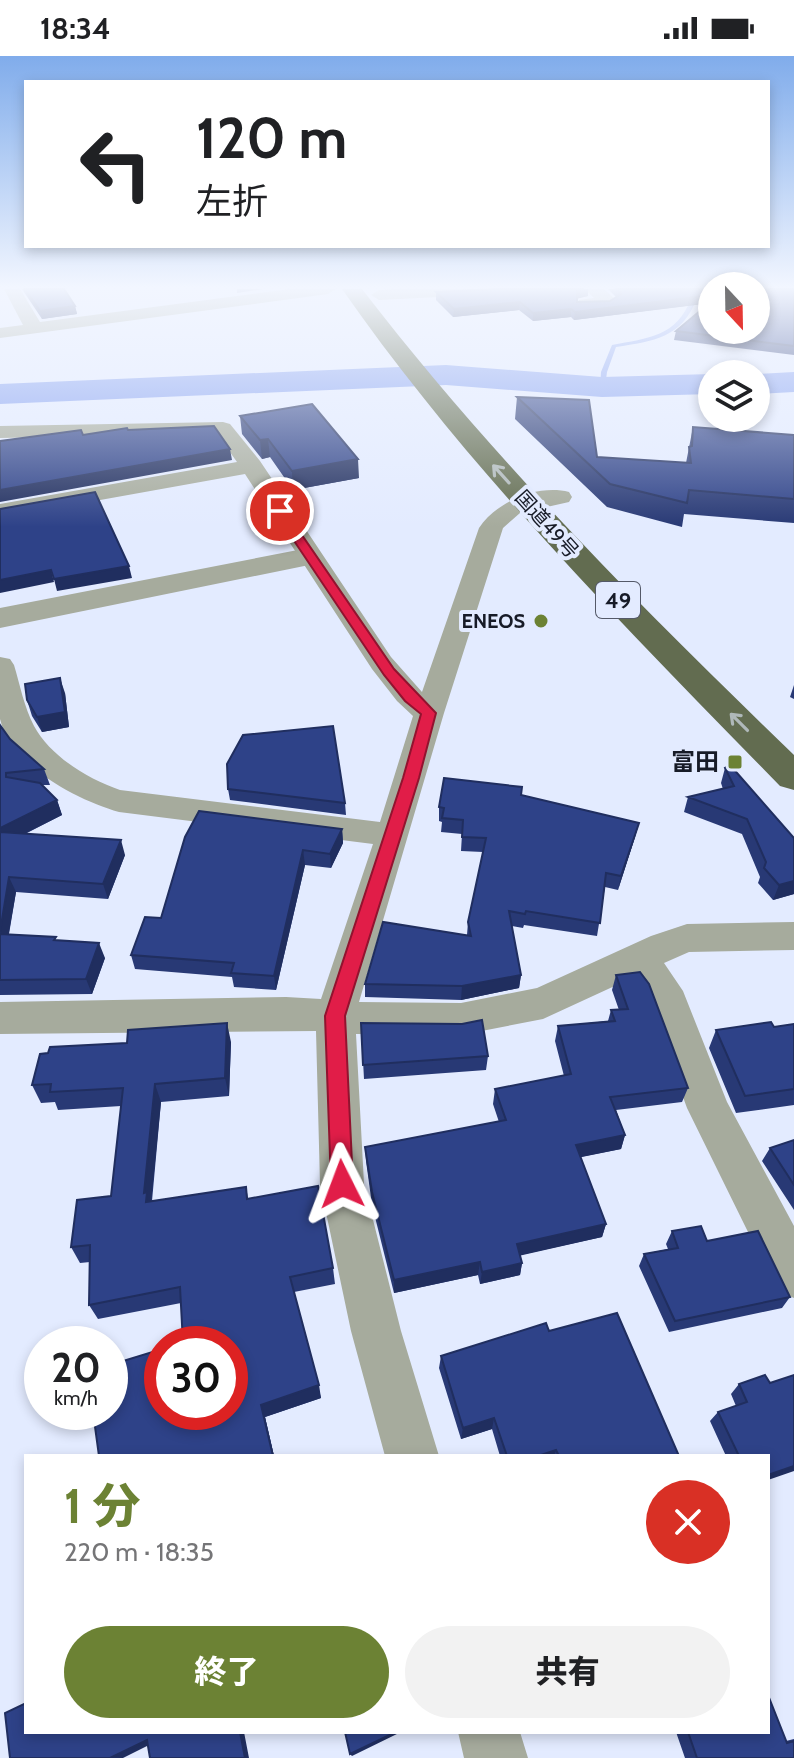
<!DOCTYPE html>
<html lang="ja">
<head>
<meta charset="utf-8">
<style>
	body { margin:0; font-family:Cabin,"Noto Sans JP",sans-serif; background:#f2f2f2; color:#202124; height:100vh; display:flex; flex-direction:column; font-size:30px; white-space:nowrap }
	* { box-sizing:border-box; margin:0 }
	p { font-size:26px; color:#757577 }
	.icon { flex:none; width:44px; height:44px; fill:none; stroke:currentColor; stroke-width:2; stroke-linecap:round; stroke-linejoin:round }
	.map { position:relative; flex:1; overflow:hidden }
	.sheet { position:absolute; left:24px; top:1398px; width:746px; height:280px; display:flex; flex-direction:column; background:#fff; border-radius:0px; box-shadow:0 4px 12px #0003 }
	.sheet>* { flex:none }
	.guide { position:absolute; left:24px; top:24px; width:746px; height:168px; border-radius:0px; box-shadow:0 4px 12px #0003; background:#fff; color:#202124; overflow:hidden }
	.needle { width:52px; rotate:158deg }
	.controls { position:absolute; left:698px; top:216px; display:grid; gap:16px }
	.controls a { display:grid; place-items:center; width:72px; height:72px; border-radius:50%; background:#fff; box-shadow:0 4px 12px #0003; font-size:40px }
	.speed { position:absolute; left:24px; top:1270px; display:flex; gap:16px; font-size:40px; font-weight:700; text-align:center }
	.speed>* { display:grid; place-content:center; width:104px; height:104px; border-radius:50%; background:#fff; box-shadow:0 4px 12px #0003; line-height:1 }
	.speed small { font-size:20px; font-weight:400 }
	.speed .limit { border:12px solid #d22; background:#fff; color:#111 }
	.pin { position:absolute; display:grid; place-items:center; width:68px; height:68px; color:#fff; margin:-34px; border:4px solid #fff; border-radius:50%; box-shadow:0 2px 8px #0007 }
	.me { position:absolute; width:88px; margin:-44px; rotate:357deg; stroke-linejoin:round; filter:drop-shadow(0 0 6px #0008) }
	.turn { display:flex; align-items:center; gap:28px; height:168px; padding:0 40px; font-size:36px }
	.turn .icon { width:104px; height:104px; stroke-width:2.5 }
	.turn b { display:block; font-size:56px; line-height:68px }
	.round { display:grid; place-items:center; flex:none; width:84px; height:84px; border-radius:42px; background:#f2f2f2 }
	.overview { display:flex; align-items:center; justify-content:space-between; height:136px; padding:0 40px }
	h1 { font-size:48px; font-weight:800; line-height:60px; color:#6c8234 }
	.primary-button { display:flex; gap:16px; margin-top:auto; padding:16px 40px }
	.primary-button a { flex:1; height:92px; border-radius:48px; background:#6c8234; color:#fff; font-size:32px; font-weight:800; line-height:92px; text-align:center }
	.primary-button a+a { background:#f2f2f2; color:#202124 }
	.status { display:flex; justify-content:space-between; align-items:center; height:56px; padding:0 40px; background:#fff; direction:ltr }
	.status svg { height:22px; fill:currentColor }
	.map>svg:first-child { display:block }
</style>
</head>
<body>
<div class="status"><b>18:34</b><svg viewBox="0 0 49 12"><path d="M0 12V9h3v3zM5 12V6h3v6zM10 12V3h3v9zM15 12V0h3v12zM26 1h20v11H26zM47 4h2v5h-2z"/></svg></div>
<div class="map">
<svg width="794" height="1702" viewBox="0 0 794 1702">
	<rect width="100%" height="100%" fill="#e3ebff"/>
	<g fill="none" stroke-linecap="round" stroke-linejoin="round">
		<path fill="#85a0f0" fill-rule="evenodd" d="M682 233H687L697 242C682 282 654 285 616 291L607 316 605 331 600 332 601 316 612 289C648 282 677 281 691 242Z"/>
		<path fill="#85a0f0" fill-rule="evenodd" d="M446 309 602 321 712 318V338L602 341 446 329 0 348V328Z
			M794 316V336L756 338 755 318Z"/>
		<path fill="#a6ab9d" fill-rule="evenodd" d="M4 233H20L40 266 290 233H336L328 238 0 282V272L23 269Z
			M397 233H505L497 238 379 244 371 239 379 234Z
			M585 233H604L617 245 609 250 579 252 577 248 579 244 594 242Z
			M223 366 230 368 260 405 391 601 422 636 479 472C496 446 537 428 569 436L572 441 569 446 520 457 503 472 444 657 359 946 461 947 537 932 651 880 687 868 794 866V894L689 896 664 907 683 935 727 1046 794 1170V1242L777 1235 687 1052 647 942 632 922 543 963 461 979 356 978 364 1128 401 1275 439 1400H385L351 1275 320 1128 316 975 0 978V946L286 941 321 943 373 788 119 756C77 744 11 710 0 663 0 644 0 620 0 601L10 603 14 609C20 629 24 651 34 670 50 700 88 723 120 734L380 766 413 660 397 645 372 613 245 418 0 462V448L237 406 217 378 0 382V370Z
			M458 1676H520L528 1702H464Z"/>
		<path fill="#a6ab9d" fill-rule="evenodd" d="M308 492 319 495 323 501 319 507 0 572V552Z"/>
		<path fill="#626c50" fill-rule="evenodd" d="M342 233H362C492 402 641 551 794 699V734L780 730C626 572 469 415 342 233Z"/>
	</g>
	<path fill="#283975" d="M22 233H64L75 250 77 258 42 263Z
		M608 233H794V299L674 284 676 275 709 247 574 264 571 261 533 265 519 254 453 261 436 244V236L588 240 577 242V246L610 245 616 241Z
		M517 341 597 401 686 407 693 371 794 379V467L684 458 682 471 607 451 515 363Z
		M240 360 359 422 293 434 270 401 262 403 242 378Z
		M794 629V643L790 641Z
		M65 637 69 671 42 676 32 660 27 644Z
		M0 669 10 683 44 713 50 729H42L57 744 62 759 25 778 125 799 108 843 16 836 9 878 57 885 105 902 92 938 0 939Z
		M725 712 794 782V838L773 844 758 827 760 821 742 778 684 756 688 741 723 733 721 727Z
		M228 733 345 747 346 759 230 744Z
		M521 739 639 767 635 781 618 834 605 831 597 880 524 869 523 872 512 870 521 919 519 932 461 944 365 941V928L467 879 468 866 483 796 461 795 462 778 441 776 442 766 439 765V751Z
		M342 773 343 787 331 812 305 809 276 934 234 931 232 921 135 913 131 899 161 862Z
		M616 919 688 1032 682 1046 616 1054 625 1079 621 1093 580 1101 606 1168 602 1181 520 1199 522 1207 520 1219 480 1228 478 1219 394 1237 372 1149 366 1105 365 1091 499 1066 493 1048 495 1033 564 1020 555 985 558 970 608 965 611 954H619L612 934Z
		M361 967 462 968 488 1000 486 1014 364 1023Z
		M794 968V1049L736 1057 709 992 716 974 774 971Z
		M231 986 229 1040 161 1046 152 1145 246 1131 248 1142 333 1212 335 1228 294 1236 321 1342 265 1361 274 1400H99L183 1287 181 1247 98 1263 89 1249 90 1206 80 1207 71 1191 111 1140 121 1050 58 1054 55 1046 41 1047 32 1029Z
		M794 1084V1154L762 1105 770 1092Z
		M672 1175 707 1185 790 1241 782 1252 669 1276 639 1210 644 1198 668 1193 666 1188Z
		M549 1275 679 1400H500L492 1373 461 1383 439 1312 441 1300Z
		M770 1327 768 1400H726L710 1365 718 1356 736 1350 731 1338 739 1328Z
		M676 1676H768L786 1685 794 1683V1702H685Z"/>
	<path fill="#202e5f" d="M237 233H263L237 237Z
		M584 233H588V240L576 243 577 235Z
		M712 239V247L574 264 575 256Z
		M520 246 519 254 453 261 454 253Z
		M75 250 77 258 42 263 40 255Z
		M571 253V261L533 265V257Z
		M268 383 270 401 262 403 260 384Z
		M230 393 232 404 0 446V434Z
		M358 403 359 422 293 434 292 415Z
		M129 510 132 522 57 535 54 523Z
		M51 514 54 526 0 537V524Z
		M60 622 65 637 69 671 42 676 37 661Z
		M57 744 62 759 0 790V772Z
		M639 767 635 781 618 834 621 820Z
		M342 773 343 787 331 812 330 798Z
		M121 784 125 799 108 843 103 828Z
		M303 794 305 809 276 934 274 920Z
		M9 821 16 836 6 893 0 878Z
		M794 825V838L773 844 779 829Z
		M99 887 105 902 92 938 86 923Z
		M521 919 519 932 461 944 462 930Z
		M227 967 231 986 229 1040 225 1022Z
		M155 1028 161 1046 151 1147 146 1146 144 1137Z
		M625 1079 621 1093 572 1103 576 1089Z
		M606 1168 602 1181 514 1201 517 1188Z
		M480 1206 478 1219 394 1237V1224Z
		M522 1207 520 1219 480 1228 482 1216Z
		M319 1329 321 1342 265 1361 274 1400H273L261 1349Z
		M494 1362 492 1373 461 1383 463 1372Z
		M556 1394 554 1400H538Z
		M794 1410V1415L768 1424V1419Z
		M240 1676H244L249 1702H245Z
		M396 1676H401L352 1700 350 1698Z
		M147 1684 155 1686 123 1702H110Z"/>
	<path fill="#2e4288" stroke="#202e5f" stroke-width="2" d="M25 233H64L75 250 40 255Z
		M498 233H584L577 235V246L610 245 621 238 617 233H712V239L575 256 571 253 533 257 520 246 454 253 436 236Z
		M756 233H794V290L676 275 712 245V274H756Z
		M517 341 589 344 597 401 691 407 689 391 692 390 693 371 794 379V443L689 434 687 447 610 428Z
		M312 348 358 403 292 415 268 383 260 384 240 360Z
		M214 370 230 393 0 434V385L81 374 83 379 127 372 128 374Z
		M95 436 129 510 54 523 51 514 0 524V453Z
		M60 622 65 656 37 661 27 644 25 628Z
		M0 669 10 683 44 713 6 717V721L40 727 57 744 0 772Z
		M333 670 345 747 228 733 227 708 243 679Z
		M730 709 794 782V825L779 829 764 812 766 806 747 763 688 741 734 730 725 712Z
		M444 722 522 731 521 739 639 767 621 820 606 817 600 867 526 855 525 858 509 855 521 919 462 930 365 928 383 866 471 880 468 866 486 782 462 781 463 764 442 762 444 752 439 751Z
		M199 755 342 773 330 798 303 794 274 920 231 917 234 907 131 899 145 861 161 862 185 781Z
		M0 776 121 784 103 828 9 821 0 876Z
		M0 878 56 881 54 884 99 887 86 923 0 924Z
		M640 916 649 928 688 1032 610 1041 625 1079 576 1089 606 1168 517 1188 522 1207 482 1216 480 1206 394 1224 372 1136 365 1091 506 1064 495 1033 571 1018 558 970 615 965 611 954 628 953 616 919Z
		M482 964 488 1000 363 1009 361 967 462 968Z
		M771 966 774 971 794 968V1033L745 1040 716 974Z
		M227 967 225 1022 155 1028 144 1137 147 1136 146 1146 246 1131 247 1143 318 1130 333 1212 290 1221 319 1329 261 1349 273 1400H99L93 1356H110V1309L162 1293V1356H230V1288H178L183 1287 180 1231 89 1249 90 1189 71 1191 77 1144 111 1140 123 1032 50 1036 51 1028 32 1029 40 998 48 997 50 991 127 987 128 974Z
		M794 1084V1129L770 1092Z
		M701 1170 707 1185 758 1175 790 1241 675 1265 644 1198 678 1192 672 1175Z
		M617 1257 679 1400H559L556 1394 538 1400H507L494 1362 463 1372 441 1300 546 1267 549 1275Z
		M765 1319 770 1327 794 1319V1410L768 1419V1400H739L718 1356 747 1346 739 1328Z
		M768 1639 787 1687 794 1685V1702H697L688 1676H768Z
		M26 1647V1676H240L245 1702H150L147 1684 110 1702H10L5 1657Z
		M345 1676H396L350 1698Z"/>
	<defs><path id="oneway-shaft" d="M-6 0H5M1.5-3L5.5 0L1.5 3" fill="none" stroke-width="1.6" stroke-linecap="round" stroke-linejoin="round" transform="scale(2)"/></defs>
	<g stroke="#afb8b9">
		<use href="#oneway-shaft" transform="translate(501 418) rotate(-132)"/>
		<use href="#oneway-shaft" transform="translate(739 666) rotate(-135)"/>
	</g>
	<linearGradient id="sky" x2="0" y2="1"><stop stop-color="#80aceb"/><stop offset="0.49" stop-color="#f2f6ff"/><stop offset="1" stop-color="#f2f6ff" stop-opacity="0"/></linearGradient>
	<rect width="794" height="471" fill="url(#sky)"/>
	<path fill="#e11d48" stroke="#92132f" stroke-width="2" d="M280 452 284 453 394 613 436 657 419 722 345 960 353 1128 350 1136 342 1139 334 1136 331 1128 325 960 403 722 421 658 405 645 384 619 274 455Z"/>
	<g fill="#6c8234" stroke="#e3ebff" stroke-width="3">
		<circle cx="541" cy="565" r="8"/>
		<rect x="727" y="698" width="16" height="16" rx="4"/>
	</g>
	<g text-anchor="middle" stroke-width="8" stroke-linejoin="round" paint-order="stroke">
		<g font-size="20" fill="#171b27" stroke="#e3ebff">
			<text transform="translate(547 468) rotate(48)" y="7">国道49号</text>
		</g>
		<g font-size="20" font-weight="bold" fill="#171b27" stroke="#e3ebff" text-anchor="end">
			<text x="525" y="572">ENEOS</text>
		</g>
		<rect fill="#e3ebff" stroke="#545968" stroke-width="2" x="596" y="526" width="44" height="36" rx="6"/>
		<g font-size="22" font-weight="bold" fill="#171b27">
			<text x="618" y="552">49</text>
		</g>
		<g font-size="24" font-weight="bold" fill="#171b27" stroke="#e3ebff" text-anchor="end">
			<text x="719" y="714">富田</text>
		</g>
	</g>
</svg>
<div class="controls">
<a><svg class="needle" viewBox="-14 -14 28 28"><path d="M0-13l5 13h-10z" fill="#e53935"/><path d="M0 13l5-13h-10z" fill="#757577"/></svg></a>
<a><svg class="icon" aria-label="layers" viewBox="0 0 24 24"><path d="M12 4l9 5-9 5-9-5zM3 14l9 5 9-5"/></svg></a>
</div>
<div class="speed"><div>20<small>km/h</small></div><div class="limit">30</div></div>
<div class="pin" style="left:280px;top:455px;background:#d93025"><svg class="icon" aria-label="arrive" viewBox="0 0 24 24"><path d="M6 21V4h12l-3 4 3 4H6"/></svg></div>
<svg class="me" style="left:342px;top:1128px" viewBox="-20 -20 40 40"><path d="M0-17L14 15 0 8-14 15z" fill="#e11d48" stroke="#fff" stroke-width="4"/></svg>
<div class="guide">
<div class="turn"><svg class="icon" aria-label="left" viewBox="0 0 24 24"><path d="M17 20v-9H6M10 6l-5 5 5 5"/></svg><div><b>120 m</b>左折</div></div>
</div>
<section class="sheet">
<div class="overview"><div><h1>1 分</h1><p>220 m · 18:35</p></div><a class="round" style="background:#d93025;color:#fff"><svg class="icon" aria-label="close" viewBox="0 0 24 24"><path d="M6 6l12 12M18 6L6 18"/></svg></a></div>
<div class="primary-button"><a>終了</a><a>共有</a></div>
</section>
</div>
</body>
</html>
